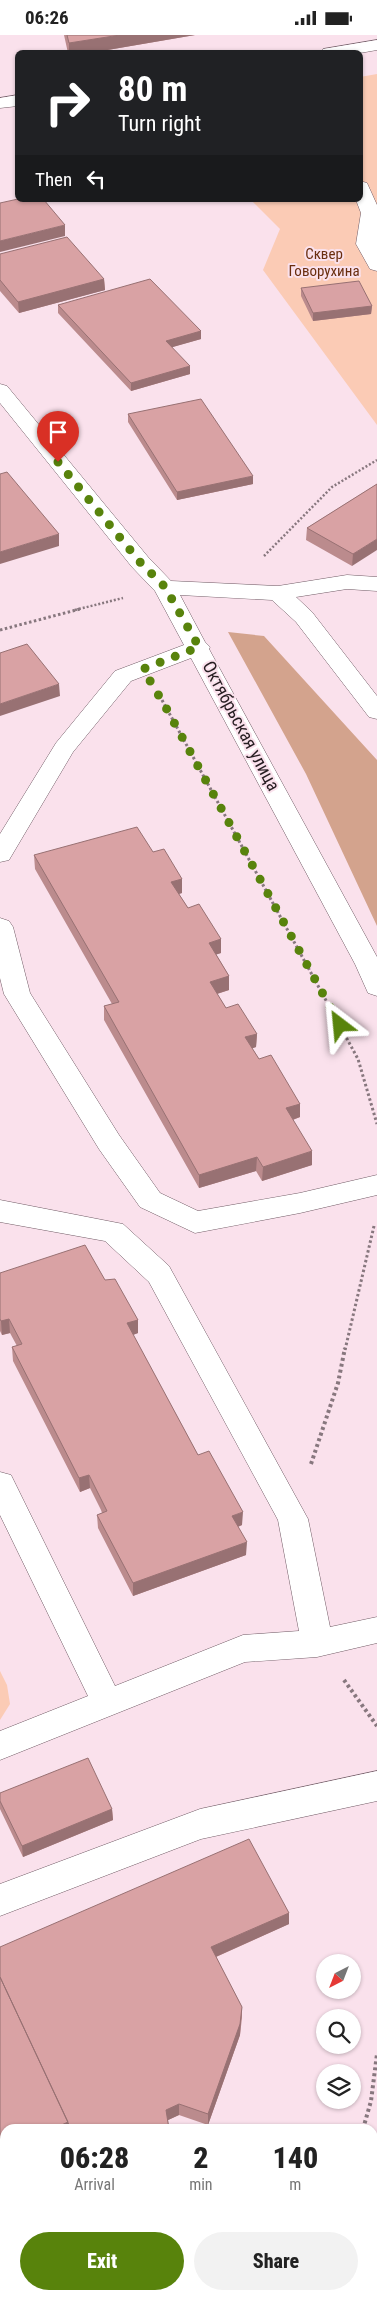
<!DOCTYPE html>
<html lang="en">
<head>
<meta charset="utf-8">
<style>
	body { margin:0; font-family:"Roboto Condensed",sans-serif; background:#f2f2f2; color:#222; height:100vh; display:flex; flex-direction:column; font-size:19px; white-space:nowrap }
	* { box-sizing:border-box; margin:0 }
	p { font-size:16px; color:#767676 }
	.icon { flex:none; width:28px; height:28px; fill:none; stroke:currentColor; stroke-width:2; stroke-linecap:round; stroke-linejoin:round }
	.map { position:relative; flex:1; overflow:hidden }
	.drawer { position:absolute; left:0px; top:2089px; width:378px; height:176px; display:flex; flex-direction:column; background:#fff; border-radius:15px 15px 0 0; box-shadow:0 1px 4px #0004 }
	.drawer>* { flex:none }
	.banner { position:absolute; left:15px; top:15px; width:348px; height:152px; border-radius:8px; box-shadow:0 1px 4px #0004; background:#202124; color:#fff; overflow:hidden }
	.needle { width:32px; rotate:222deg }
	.controls { position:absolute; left:316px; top:1919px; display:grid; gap:10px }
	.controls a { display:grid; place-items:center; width:45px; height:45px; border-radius:50%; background:#fff; box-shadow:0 1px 4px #0004; font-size:25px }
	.pin { position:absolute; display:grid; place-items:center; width:42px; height:42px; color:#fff; margin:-51px -21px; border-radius:50% 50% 50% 0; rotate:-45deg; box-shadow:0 0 5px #0007 }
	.pin .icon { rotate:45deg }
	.me { position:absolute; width:55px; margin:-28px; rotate:331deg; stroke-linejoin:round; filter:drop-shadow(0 0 4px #0008) }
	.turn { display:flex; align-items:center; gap:18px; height:105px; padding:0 20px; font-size:22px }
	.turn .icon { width:65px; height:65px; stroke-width:2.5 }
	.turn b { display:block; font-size:35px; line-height:42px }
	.then { display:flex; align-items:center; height:48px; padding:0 20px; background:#0003; gap:10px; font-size:19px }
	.eta { display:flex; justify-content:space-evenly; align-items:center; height:85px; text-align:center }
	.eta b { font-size:30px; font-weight:800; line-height:35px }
	.action { display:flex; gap:10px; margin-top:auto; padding:10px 20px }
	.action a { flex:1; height:58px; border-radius:30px; background:#58830c; color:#fff; font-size:20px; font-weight:800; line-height:58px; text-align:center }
	.action a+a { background:#f2f2f2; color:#222 }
	.status { display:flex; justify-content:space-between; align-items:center; height:35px; padding:0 25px; background:#fff; direction:ltr }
	.status svg { height:14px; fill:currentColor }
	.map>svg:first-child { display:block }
</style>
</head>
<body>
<div class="status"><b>06:26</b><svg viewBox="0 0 49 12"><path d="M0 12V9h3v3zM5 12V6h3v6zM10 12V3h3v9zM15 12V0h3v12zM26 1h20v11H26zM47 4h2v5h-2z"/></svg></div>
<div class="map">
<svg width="377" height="2264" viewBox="0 0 377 2264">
	<rect width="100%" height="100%" fill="#fae1ec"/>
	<path fill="#fbcbb5" d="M377 39V390L263 235 280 194 251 165H360V42Z
		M0 1636 7 1650 10 1669 0 1685Z"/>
	<path fill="#d3a38d" d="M228 597 264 601 377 725V891L306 739Z"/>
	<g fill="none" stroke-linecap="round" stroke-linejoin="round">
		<g stroke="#705b65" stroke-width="1">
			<path id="minor" d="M377 5V15L360 18H320L323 14Z
				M18 60V71L0 73V63Z
				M360 146 367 148 377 170V236L370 234 356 209 361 178 356 165H360Z
				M0 349 7 351 148 522 171 546 278 551 347 540 377 542V556L347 554 296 562 312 577 377 661V684L369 682 296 587 272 565 180 560 205 607 210 612 209 614 377 922V961L368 958 355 929 191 623 131 646 73 717 9 825 0 827V799L56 708 115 636 184 610 155 556 132 532 0 368Z
				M0 883 9 886 13 892 30 958 119 1100 160 1158 198 1176 300 1158 377 1140V1160L300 1178 195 1198 140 1172 99 1114 4 959 0 943Z
				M0 1165 123 1189 169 1231 308 1484 330 1592 377 1582V1608L317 1622 245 1627 0 1725V1696L88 1661 0 1480V1437L11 1440 115 1651 243 1600 299 1596 278 1485 149 1247 105 1206 0 1187Z
				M377 1736V1766L201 1804 0 1881V1849L200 1774Z
				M377 2218V2264H357L355 2260H372V2220Z"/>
		</g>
		<path stroke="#87777e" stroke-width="2.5" stroke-dasharray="2 2" stroke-linecap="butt" d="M264 521 332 452 377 425
			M75 575 123 563"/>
		<path stroke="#87777e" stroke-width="3" stroke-dasharray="2.5 2.5" stroke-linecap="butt" d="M0 595 80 574
			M162 665 358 1024 377 1089
			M345 1315 374 1191"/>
		<path stroke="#87777e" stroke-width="4" stroke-dasharray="3 3" stroke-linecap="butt" d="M311 1429 338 1348 345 1313
			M344 1645 377 1691
			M363 2094 371 2066 377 2019
			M319 2264 320 2260"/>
		<use href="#minor" fill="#fff" fill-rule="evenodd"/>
	</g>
	<path fill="#bb8b8d" d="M64 0H195L90 18H68Z
		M0 219 104 244 105 255 19 278 0 256Z
		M301 253 372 271 371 279 313 286 301 261Z
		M58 270 201 296V304L172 312 190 339 131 356 58 278Z
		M128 379 253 449 177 465 128 387Z
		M377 449 352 531 306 505 307 493Z
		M153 817 182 844V858L179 859 188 873 221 904V918L216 919 229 941V955L217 959 226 973 257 999 256 1012 252 1013 259 1024 300 1069V1082L293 1085 312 1130 262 1146 256 1136 199 1153 104 985V971L112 969 35 834 34 820Z
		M0 1238 105 1245 138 1285V1298L133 1300 198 1420 242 1490 238 1492 246 1520 133 1561 98 1493 97 1480 102 1478 101 1475 90 1453 80 1457 13 1326 12 1312 17 1311 10 1298 2 1300 0 1296Z
		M0 1758 112 1774 113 1785 23 1822 0 1774Z
		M289 1878V1889L216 1922 242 1972V1983L240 2000 208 2090 179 2080 168 2085 169 2094H5V2126L0 2128V1912Z"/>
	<path fill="#987173" d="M120 0H195L90 18H69V8Z
		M65 190V201L0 217V206Z
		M104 244 105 255 19 278 18 267Z
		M372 271 371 279 313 286V278Z
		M201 296V304L166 314V306Z
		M190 331V339L131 356V348Z
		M253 441V449L177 465V457Z
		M59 499V511L0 529V517Z
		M377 504V515L352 531 353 519Z
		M59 649 60 661 0 681V669Z
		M182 844V858L171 861V847Z
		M221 904V918L209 922V908Z
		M229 941V955L210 961V947Z
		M257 999 256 1012 245 1016V1002Z
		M300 1069V1082L286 1087V1073Z
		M312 1116V1130L262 1146 263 1132Z
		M257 1122 256 1136 199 1153V1140Z
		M9 1284 10 1298 2 1300 1 1286Z
		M138 1285V1298L127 1302V1288Z
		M89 1440 90 1453 80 1457 79 1443Z
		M243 1477 242 1490 231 1494 232 1481Z
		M247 1507 246 1520 133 1561V1548Z
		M112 1774 113 1785 23 1822 22 1811Z
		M289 1878V1889L211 1924V1912Z
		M242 1972 240 2000 208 2090V2079Z
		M179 2069V2080L166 2086V2075Z
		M68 2087V2094H53Z
		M5 2114V2126L0 2128V2117Z"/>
	<path fill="#d9a2a4" stroke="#987173" d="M67 0H120L69 8Z
		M18 164V165H44L65 190 0 206V168Z
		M67 202 104 244 18 267 0 245V219Z
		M150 244 201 296 166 306 190 331 131 348 58 270Z
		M359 246 372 271 313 278 301 253Z
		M201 364 253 441 177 457 128 379Z
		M7 437 59 499 0 517V439Z
		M377 449V504L353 519 307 493Z
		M27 609 59 649 0 669V618Z
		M137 792 153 817 164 814 182 844 171 847 188 873 199 869 221 904 209 908 229 941 210 947 226 973 238 969 257 999 245 1002 259 1024 271 1020 300 1069 286 1073 312 1116 263 1132 257 1122 199 1140 104 971 119 967 34 820Z
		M85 1210 105 1245 115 1244 138 1285 127 1288 198 1420 209 1416 243 1477 232 1481 247 1507 133 1548 97 1480 107 1476 89 1440 79 1443 12 1312 22 1309 9 1284 1 1286 0 1284V1238Z
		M88 1723 112 1774 22 1811 0 1766V1758Z
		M249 1804 289 1878 211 1912 242 1972 240 1989 208 2079 179 2069 166 2075 169 2094H71L0 1942V1912Z
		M0 1942 68 2087 53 2094H5V2114L0 2117Z"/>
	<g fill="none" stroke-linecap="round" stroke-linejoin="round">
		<path stroke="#58830c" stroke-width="9" stroke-dasharray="0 16.2" d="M58 427 140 527 165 552 199 612 143 634 165 671 340 990"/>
	</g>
	<g text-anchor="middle" stroke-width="4" stroke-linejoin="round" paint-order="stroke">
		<g font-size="15" fill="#6a2e0f" stroke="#fae1ec">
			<text x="324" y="224">Сквер<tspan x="324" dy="17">Говорухина</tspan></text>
		</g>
		<g font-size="18" fill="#261d21" stroke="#fae1ec">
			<text transform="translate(241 691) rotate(62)" y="6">Октябрьская улица</text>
		</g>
	</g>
</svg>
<div class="controls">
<a><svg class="needle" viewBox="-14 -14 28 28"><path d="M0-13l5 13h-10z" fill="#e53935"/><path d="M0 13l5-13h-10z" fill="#767676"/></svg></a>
<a><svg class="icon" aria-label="search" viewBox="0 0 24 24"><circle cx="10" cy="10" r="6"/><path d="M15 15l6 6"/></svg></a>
<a><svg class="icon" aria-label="layers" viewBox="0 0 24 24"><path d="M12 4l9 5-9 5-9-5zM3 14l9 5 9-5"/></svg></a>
</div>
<div class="pin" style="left:58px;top:427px;background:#d93025"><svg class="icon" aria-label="arrive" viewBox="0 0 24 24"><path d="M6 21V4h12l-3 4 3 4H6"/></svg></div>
<svg class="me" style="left:340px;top:990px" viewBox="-20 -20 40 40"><path d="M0-17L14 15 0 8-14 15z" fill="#58830c" stroke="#fff" stroke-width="4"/></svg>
<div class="banner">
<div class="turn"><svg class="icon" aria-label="right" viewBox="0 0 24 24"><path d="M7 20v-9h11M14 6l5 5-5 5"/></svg><div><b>80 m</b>Turn right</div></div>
<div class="then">Then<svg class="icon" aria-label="left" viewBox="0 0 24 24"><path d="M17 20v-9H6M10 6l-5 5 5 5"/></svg></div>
</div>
<section class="drawer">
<div class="eta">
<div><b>06:28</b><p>Arrival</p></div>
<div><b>2</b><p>min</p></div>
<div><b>140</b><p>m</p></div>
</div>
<div class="action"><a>Exit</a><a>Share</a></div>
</section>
</div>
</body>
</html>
